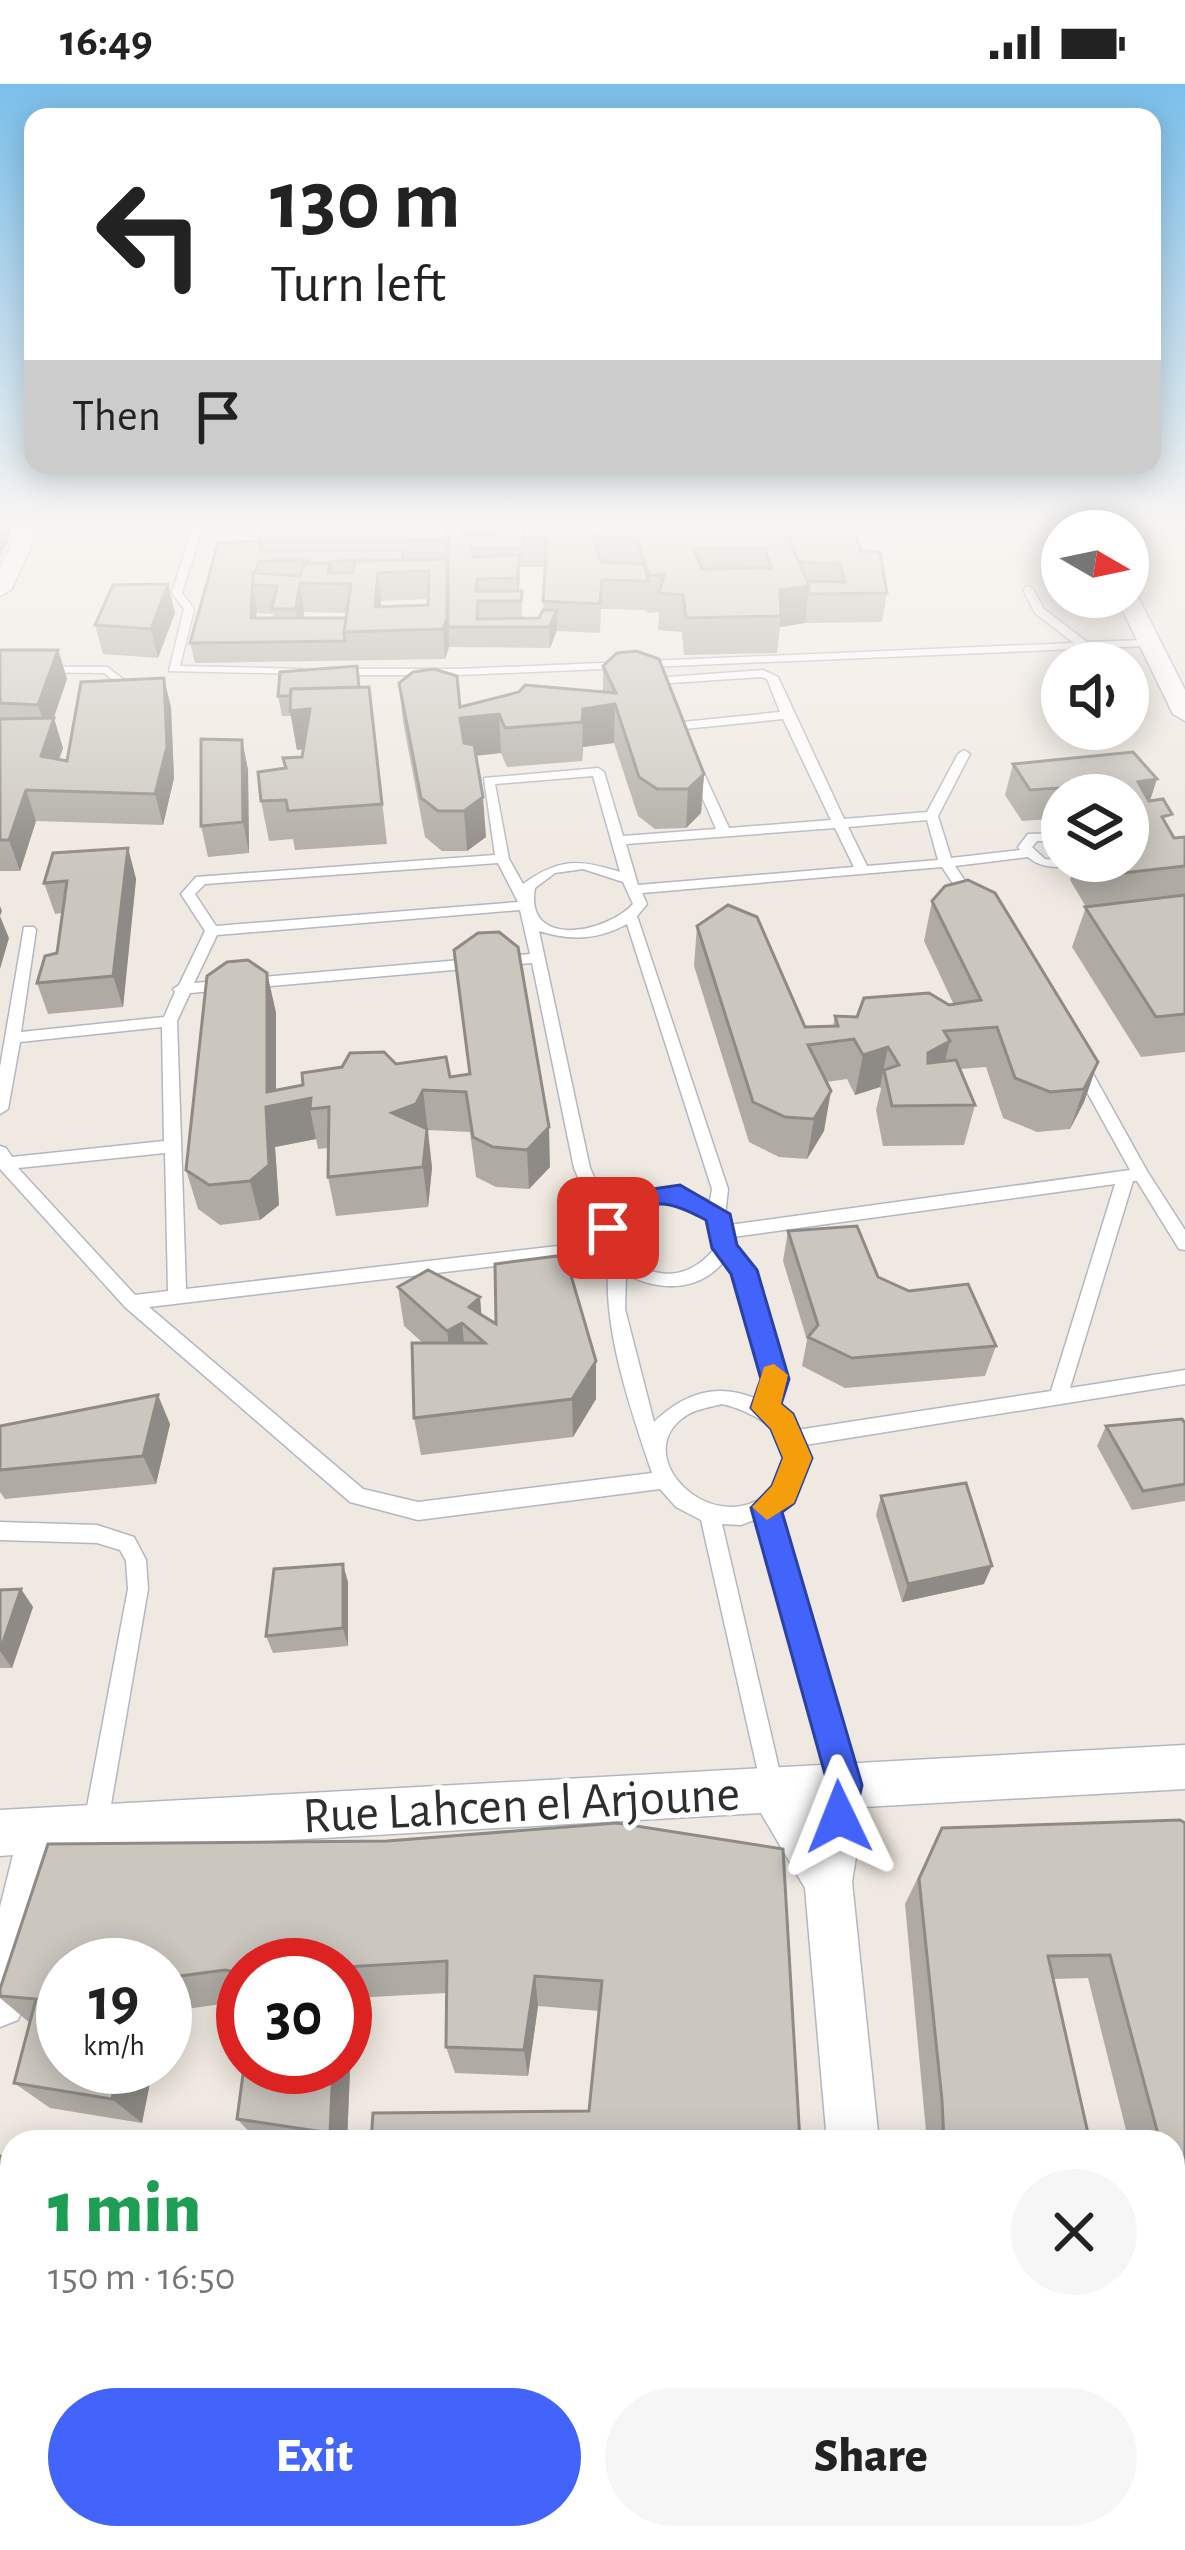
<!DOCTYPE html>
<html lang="en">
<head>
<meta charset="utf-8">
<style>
	body { margin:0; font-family:"Alegreya Sans",sans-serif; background:#f6f6f6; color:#222; height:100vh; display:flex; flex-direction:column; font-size:45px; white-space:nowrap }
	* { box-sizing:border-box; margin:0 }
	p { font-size:39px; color:#767676 }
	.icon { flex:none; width:66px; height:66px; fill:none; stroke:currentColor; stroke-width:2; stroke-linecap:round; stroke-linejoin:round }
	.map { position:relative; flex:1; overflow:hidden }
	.side { position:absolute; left:0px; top:2046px; width:1185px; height:420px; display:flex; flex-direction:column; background:#fff; border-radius:36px 36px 0 0; box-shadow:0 6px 30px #0003 }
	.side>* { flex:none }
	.top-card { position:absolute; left:24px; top:24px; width:1137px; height:366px; border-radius:24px; box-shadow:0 6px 30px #0003; background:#fff; color:#222; overflow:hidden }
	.needle { width:78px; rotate:99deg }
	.fabs { position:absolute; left:1041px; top:426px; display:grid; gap:24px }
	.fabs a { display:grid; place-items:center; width:108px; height:108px; border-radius:50%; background:#fff; box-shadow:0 6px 30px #0003; font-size:60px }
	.speed { position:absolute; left:36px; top:1854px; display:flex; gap:24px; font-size:60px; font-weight:700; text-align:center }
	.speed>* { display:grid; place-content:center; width:156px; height:156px; border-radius:50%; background:#fff; box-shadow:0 6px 30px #0003; line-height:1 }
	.speed small { font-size:30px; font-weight:400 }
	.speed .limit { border:18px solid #d22; background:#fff; color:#111 }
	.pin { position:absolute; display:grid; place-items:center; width:102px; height:102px; color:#fff; margin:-51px; border-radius:24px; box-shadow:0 6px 18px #0006 }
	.me { position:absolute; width:132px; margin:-66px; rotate:358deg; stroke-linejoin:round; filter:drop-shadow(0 0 9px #0008) }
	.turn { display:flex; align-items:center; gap:42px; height:252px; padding:0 48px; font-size:54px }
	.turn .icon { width:156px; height:156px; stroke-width:2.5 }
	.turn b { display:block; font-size:84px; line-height:102px }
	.then { display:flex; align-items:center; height:114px; padding:0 48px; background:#0003; gap:24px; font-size:45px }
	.round { display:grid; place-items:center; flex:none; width:126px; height:126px; border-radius:63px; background:#f6f6f6 }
	.overview { display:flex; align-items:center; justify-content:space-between; height:204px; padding:0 48px }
	h1 { font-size:72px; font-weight:800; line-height:90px; color:#1e9e55 }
	.action { display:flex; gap:24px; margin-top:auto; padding:24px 48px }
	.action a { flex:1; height:138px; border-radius:72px; background:#4264fb; color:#fff; font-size:48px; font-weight:800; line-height:138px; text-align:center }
	.action a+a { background:#f6f6f6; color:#222 }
	.status { display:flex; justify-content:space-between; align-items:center; height:84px; padding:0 60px; background:#fff; direction:ltr }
	.status svg { height:33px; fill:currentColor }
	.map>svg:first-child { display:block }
</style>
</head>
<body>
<div class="status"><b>16:49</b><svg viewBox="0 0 49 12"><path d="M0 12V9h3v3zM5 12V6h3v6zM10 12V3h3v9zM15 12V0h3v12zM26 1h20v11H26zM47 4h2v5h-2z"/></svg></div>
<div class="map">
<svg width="1185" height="2466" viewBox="0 0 1185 2466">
	<rect width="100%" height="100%" fill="#efe9e1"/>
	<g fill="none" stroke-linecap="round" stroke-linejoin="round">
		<g stroke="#b4b7c1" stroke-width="3">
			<path id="service" d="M193 441H203L182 509 194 525 180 582 302 585 308 588 306 590 169 587 184 525 172 509Z
				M1028 502 1033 505 1044 525 1087 558 1146 556 1152 559 1146 562 458 591H335L329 588 335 585H458L1074 559 1035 529 1023 505Z
				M0 582 107 583 143 610 133 612 104 589 0 588Z
				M763 586 778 593 844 735 927 728 958 670 964 666 970 670 938 732 951 774 1020 766 1018 763 1028 750 1062 749V757H1037L1032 763 1045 775 1080 777C1064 786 1041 785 1028 773L955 782 978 816 971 820 966 819 942 783 642 809 647 820 637 832 728 1105 725 1132 729 1141 1130 1086 1071 979 1079 974 1087 979 1147 1087 1185 1146V1166L1179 1165 1137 1097H1133L1070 1304 1185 1286V1300L805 1361C812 1389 798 1409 776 1426L856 1701 853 1709 845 1712 837 1709 834 1701 759 1434 741 1441 722 1440 784 1706 781 1714 773 1717 765 1714 762 1706 701 1436 676 1423 660 1405 418 1436 350 1418 125 1223 0 1085V1062L6 1064 12 1073 164 1057 162 943 20 958 8 1025 0 1030V983L24 843H34L36 846 21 948 164 933 175 908 173 905 179 901 205 847 181 810 196 793 495 771 484 694 598 684 604 688 623 752 716 745 688 681 694 677 700 681 729 744 831 736 783 635 684 645 689 656 683 660 677 656 671 642 673 639 780 628 767 595 761 593 671 599 666 602 671 613 665 617 661 615 654 601 668 593ZM593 692 620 788C579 775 559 774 523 800L509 775 495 700ZM927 736 938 776 867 782 848 743ZM835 744 854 783 638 801 626 760ZM498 779 518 818 216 842 195 810 205 800ZM583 785 623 798 633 820C605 850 524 865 535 804L555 789ZM520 826 530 870 194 899 217 851ZM627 840 712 1105 710 1117C676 1100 637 1098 610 1128L590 1084 539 847C570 857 598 856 627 840ZM532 879 574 1084 602 1148 601 1157 186 1205 177 937 190 909ZM165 1069 168 1207 135 1211 18 1084ZM1115 1100 1051 1307 797 1346 775 1325 784 1295 753 1186 733 1162V1153ZM656 1115C691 1118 713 1124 716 1163 687 1200 646 1198 618 1161 619 1134 632 1124 656 1115ZM605 1169 609 1175C601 1241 631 1327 652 1389L418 1418 363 1405 149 1223ZM725 1176 736 1189 766 1295 759 1316C718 1298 686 1308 654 1338L625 1225 626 1190C659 1208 700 1208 725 1176ZM722 1320C762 1329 816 1365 772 1406 715 1460 624 1371 687 1331 696 1325 711 1323 722 1320Z
				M0 1438 97 1441 134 1453 146 1476 148 1505 107 1744 103 1752 95 1756 87 1752 83 1744 128 1505 126 1477 120 1466 97 1459 0 1456Z"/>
		</g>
		<g stroke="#b4b7c1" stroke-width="3">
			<path id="minor" d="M21 441H41L11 506 0 512V484Z
				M1094 441H1114L1115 447H1095Z
				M1128 507 1138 513 1185 606V637L1173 630 1116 513H1128Z
				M1185 1661V1705L864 1723 852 1798 879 2058H827L805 1804 761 1729 61 1769 25 1918 18 1936 0 1943V1823L13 1771 0 1772V1726Z
				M859 2454H919L920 2466H860Z"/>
		</g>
		<use href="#service" fill="#fff" fill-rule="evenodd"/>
		<use href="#minor" fill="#fff" fill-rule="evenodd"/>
	</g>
	<path fill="#afaba4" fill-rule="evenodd" d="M264 441H930L928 454 899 452 893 442H884L883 449H855L861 467 887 509 882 538 805 539 780 543 777 569 684 571 682 548 658 546 659 528 648 529 646 526 601 525 600 549 557 547 550 564 449 563 445 575 195 579 190 559 260 457ZM520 483H545L543 526 539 534H522V507H519ZM429 515 428 521 381 523V517ZM257 525 258 529 273 530 274 534H256ZM304 528 347 529 346 534H304Z
		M168 500 175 529 158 574 103 570 95 541Z
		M0 566H58L67 595 53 634 63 664 59 675 67 677 164 594 171 624 174 694 163 741 36 737 20 787H0Z
		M603 582 704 690 701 729 686 744 655 745 638 732 614 659 583 663 582 677 507 683 501 669 476 672 486 753 467 767H442L425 753 403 638 399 599 460 623 603 608Z
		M369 603 387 760 295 766 293 755 269 757 261 717 285 685 283 674 302 673 304 665 297 666 291 632H282L278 612Z
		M242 656 248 686 249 769 208 773 201 742Z
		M1133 668 1150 717 1174 754 1185 753V968L1141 973 1072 863 1086 823 1070 796 1076 777H1128V711H1062V734L1022 737 1005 711 1013 680Z
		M128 764 136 795 123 923 48 930 37 899 57 869 62 829 55 830 44 799Z
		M932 817 1098 978 1084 1018 1070 1045 1037 1048 1003 1034 986 983 960 985 975 1021 964 1061 883 1062 876 1026 881 1005 880 1003 855 1011 847 995 826 998 824 1047 807 1075 779 1073 749 1058 694 882 697 842 805 943 833 942 835 932 857 933 954 921 924 857Z
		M454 866 550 1083 529 1105 496 1103 476 1093 470 1048 428 1046 432 1084 428 1123 336 1132 328 1093V1064L318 1065 316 1055 275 1063 279 1121 260 1136 220 1141 198 1125 186 1086 267 889 276 929V1006L396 980 450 993 469 991Z
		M788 1147 878 1193 996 1262 985 1292 845 1304 802 1282 807 1256 783 1177Z
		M398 1203 480 1213 481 1231 496 1240 596 1277V1315L573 1353 421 1371 414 1334 423 1259 404 1242Z
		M1185 1339V1417L1132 1426 1097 1362 1106 1342Z
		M170 1340 156 1400 5 1415 0 1408V1342Z
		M881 1412 984 1500 902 1518 876 1431Z
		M348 1498V1562L273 1569 266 1552Z
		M21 1505 33 1523 12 1584H0V1506Z
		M617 1739 783 1765 800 2058H371L373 2029 589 2027 599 1927 538 1922 528 1992 455 1989 446 1963V1909L353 1914 347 2058H259L237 2035 244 1983H345V1881H243V1917L165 1928V1881H63V1983H153L142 2039 50 2024 14 1999 30 1939 0 1914V1905L48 1760 387 1757Z
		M1185 1739V2110L1173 2108V2058H1129L1088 1894 1053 1895 1090 2058H927L905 1820 942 1744Z
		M1049 2454H1119L1121 2466 1092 2463Z"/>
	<path fill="#8e8b86" d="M0 441H12L8 460 0 471Z
		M446 441 449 563 445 575 443 545 447 482Z
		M520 471V491L518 514 517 494Z
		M378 489 381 517 379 547 375 523Z
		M300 499 304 528 300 554 296 525Z
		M168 500 175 529 158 574 151 545Z
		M809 502 805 539 780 543V506Z
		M254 506 257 525 254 554 251 534Z
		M557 526V546L550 564 549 543Z
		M58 566 67 595 48 651 38 621Z
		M164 594 171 624 174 694 163 741 155 710Z
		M615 620 614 659 583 663 582 677 583 625Z
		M310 625 316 663 297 666 290 627Z
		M499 630 501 669 463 673 460 634Z
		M54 634 63 664 50 702 41 672Z
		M242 656 248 686 249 769 243 738Z
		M704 690 701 729 686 744 688 705Z
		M1157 695 1147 726 1138 698Z
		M26 706 36 737 20 787 9 756Z
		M483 713 486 753 467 767 464 727Z
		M128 764 136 795 123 923 113 892Z
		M0 822 2 827 0 832 9 854 0 885Z
		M267 889 276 929V1021L311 1014 310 1025 316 1055 275 1063 279 1121 260 1136 250 1097 267 1008Z
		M950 957 940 997 918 1010 928 969Z
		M888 963 880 1003 855 1011 863 971Z
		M1098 978 1084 1018 1070 1045 1084 1005Z
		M423 1006 432 1084 428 1123 423 1083 392 1029Z
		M831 1007 824 1047 807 1075 814 1035Z
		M549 1043 550 1083 529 1105 527 1066Z
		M480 1213 483 1251 469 1223Z
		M462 1239 466 1277 452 1285 447 1247Z
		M596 1277V1315L573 1353 572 1315Z
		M158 1311 170 1340 156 1400 143 1372Z
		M343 1480 348 1498V1562L343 1544Z
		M992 1482 984 1500 902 1518 908 1500Z
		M21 1505 33 1523 12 1584 0 1567Z
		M535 1892 538 1922 528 1992 524 1966Z
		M345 1898 353 1914 347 2058H336L330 2049 333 1983H345Z
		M119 1983H153L142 2039 112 2015Z"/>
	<path fill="#cbc7bf" stroke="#8e8b86" stroke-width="3" fill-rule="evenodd" d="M264 441H314L312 447 382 446V441H446L445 456 260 459Z
		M448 441H462V451L494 450 497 441H525L523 463 472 464 474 473 520 471 517 494 477 495 476 507H522L521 517H478L477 535 539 534 543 526H557L549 543H448Z
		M525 441H589L601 478 644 480 648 497 602 496 600 520 543 517 547 455 523 454Z
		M592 441H783L809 502 780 506 781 532 686 534 683 511 659 509 664 491 649 492 636 453H595ZM765 464 771 484 702 485 694 465Z
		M783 441H852L861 467 880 468 887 509 808 510 809 502 807 497 845 498 840 480 799 478Z
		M260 457 261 467 402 466 403 476 355 477 354 479V476L331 478V487L329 479 308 480 309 477H259L255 489H253L251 534H346L344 548 345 557 190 559 218 459Z
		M447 475V534L443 545 344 548 351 500 300 499 296 525H272L277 502 253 501V489L300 492 304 480 329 479 328 489H353L355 477ZM429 487 428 521 375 523 378 489Z
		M168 500 151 545 95 541 113 501Z
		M0 566H58L38 621 0 619Z
		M636 567 659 575 704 690 688 705H657L639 693 615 620 583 625 582 638 505 644 499 630 460 634 464 659 474 661 483 713 464 727H438L421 714 399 599 413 588 434 585 457 592 460 623 519 608 525 601 616 609 603 582 617 569Z
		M357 582 359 603 291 605 290 612H278L280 588Z
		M164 594 167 663 155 710 26 706 9 756H0V635L54 634 41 672 67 677 81 598Z
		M369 603 382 720 288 727 286 716 261 717 258 688 286 684 283 674 302 673 310 625 290 627 291 605Z
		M201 655 242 656 243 738 201 742Z
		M1133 668 1157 695 1138 698 1149 717 1163 715 1172 730 1162 733 1174 754 1185 753V782L1096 792 1087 777H1128V758L1138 756 1128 741V711H1108L1102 701 1030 706 1013 680Z
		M128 764 113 892 37 899 45 872 57 869 67 797 44 799 53 769Z
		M968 796 995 809 1098 978 1084 1005 1050 1008 1015 994 997 943 944 947 950 957 928 969V979L956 976 975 1021 892 1022 884 986 899 981 888 963 863 971 854 955 808 961 831 1007 814 1035 785 1033 753 1018 697 842 728 821 757 833 805 943 838 942 835 932 857 933 864 914 929 909 949 921 981 916 932 817 945 802Z
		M1185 811V930L1156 933 1085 823Z
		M499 848 518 863 549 1043 527 1066 493 1063 473 1053 466 1008 423 1006 416 1020 392 1029 427 1045 423 1083 328 1093 329 1023 310 1025 311 1014 266 1023 269 1081 250 1097 209 1101 186 1086 207 892 227 878 248 876 267 889V1008L303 1001 302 989 342 983 350 969 384 968 396 980 446 973 450 993 470 990 454 866 478 849Z
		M857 1142 878 1193 909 1207 968 1200 996 1262 852 1274 808 1253 818 1241 788 1147Z
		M565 1171 596 1277 572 1315 414 1334 412 1259H485L462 1239 447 1247 398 1203 428 1186 480 1213 469 1223 496 1240 495 1180Z
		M158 1311 143 1372 0 1386V1342Z
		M1182 1335 1185 1339V1400L1143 1407 1106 1342Z
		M966 1399 992 1482 908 1500 881 1412Z
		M343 1480V1544L266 1552 274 1485Z
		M21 1505 0 1567V1506Z
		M1180 1736 1185 1739V2090L1173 2087V2058H1160L1110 1871 1048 1872 1090 2058H944L942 2016 919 1795 942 1744Z
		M617 1739 783 1765 800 2058H371L373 2029 589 2027 602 1897 535 1892 524 1966 446 1963 447 1877 345 1883V1881H243V1889L225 1886 165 1894V1881H63V1983H119L112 2015 14 1999 36 1915 0 1912V1905L48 1760 387 1757Z
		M244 1983H333L330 2049 237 2035Z
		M0 2072 12 2075V2410L0 2409Z
		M103 2454H586L531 2460 103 2457Z
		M1060 2454H1119L1121 2466H1120Z"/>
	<linearGradient id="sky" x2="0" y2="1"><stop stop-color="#7abfeb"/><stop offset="0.56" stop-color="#f8f5f2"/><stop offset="1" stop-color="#f8f5f2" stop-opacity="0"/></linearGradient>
	<rect width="1185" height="787" fill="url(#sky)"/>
	<path fill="#4264fb" stroke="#2b41a3" stroke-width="3" d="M680 1101 730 1130 737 1161 757 1186 789 1295 781 1320 793 1330 812 1374 794 1419 782 1428 862 1701 852 1746 839 1751 827 1746 822 1733 828 1701 751 1424 772 1402 783 1374 771 1345 751 1324 761 1295 731 1190 712 1164 706 1136C636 1098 654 1137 608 1153L595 1144 625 1109Z"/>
	<path fill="#f59e0b" d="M774 1280 788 1291 781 1320 793 1330 812 1374 794 1419 767 1436 752 1423 772 1402 783 1374 771 1345 751 1324 764 1283Z"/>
	<g text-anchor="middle" stroke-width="10" stroke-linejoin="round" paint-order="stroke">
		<g font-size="51" fill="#2e2e2e" stroke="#fff">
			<text transform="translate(521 1719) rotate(-3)" y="18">Rue Lahcen el Arjoune</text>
		</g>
	</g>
</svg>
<div class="fabs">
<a><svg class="needle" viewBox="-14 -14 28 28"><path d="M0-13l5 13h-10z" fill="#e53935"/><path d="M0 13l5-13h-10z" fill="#767676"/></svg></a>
<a><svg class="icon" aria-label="sound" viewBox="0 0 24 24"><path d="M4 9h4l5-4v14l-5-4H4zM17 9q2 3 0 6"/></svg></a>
<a><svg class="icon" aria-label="layers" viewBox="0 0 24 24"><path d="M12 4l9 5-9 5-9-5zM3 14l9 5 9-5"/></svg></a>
</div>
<div class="speed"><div>19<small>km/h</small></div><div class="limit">30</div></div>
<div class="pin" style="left:608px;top:1144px;background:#d93025"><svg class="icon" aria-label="arrive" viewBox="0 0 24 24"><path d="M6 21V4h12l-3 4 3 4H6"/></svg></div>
<svg class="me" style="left:839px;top:1733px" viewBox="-20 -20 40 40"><path d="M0-17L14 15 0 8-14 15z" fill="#4264fb" stroke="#fff" stroke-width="4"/></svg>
<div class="top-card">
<div class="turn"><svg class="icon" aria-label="left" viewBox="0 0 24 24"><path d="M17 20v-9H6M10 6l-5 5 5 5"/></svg><div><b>130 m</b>Turn left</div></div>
<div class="then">Then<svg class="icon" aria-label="arrive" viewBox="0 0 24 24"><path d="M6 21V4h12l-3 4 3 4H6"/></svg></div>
</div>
<section class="side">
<div class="overview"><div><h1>1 min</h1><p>150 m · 16:50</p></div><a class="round"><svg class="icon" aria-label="close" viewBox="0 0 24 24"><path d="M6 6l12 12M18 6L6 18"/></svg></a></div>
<div class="action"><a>Exit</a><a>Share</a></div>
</section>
</div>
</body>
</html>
